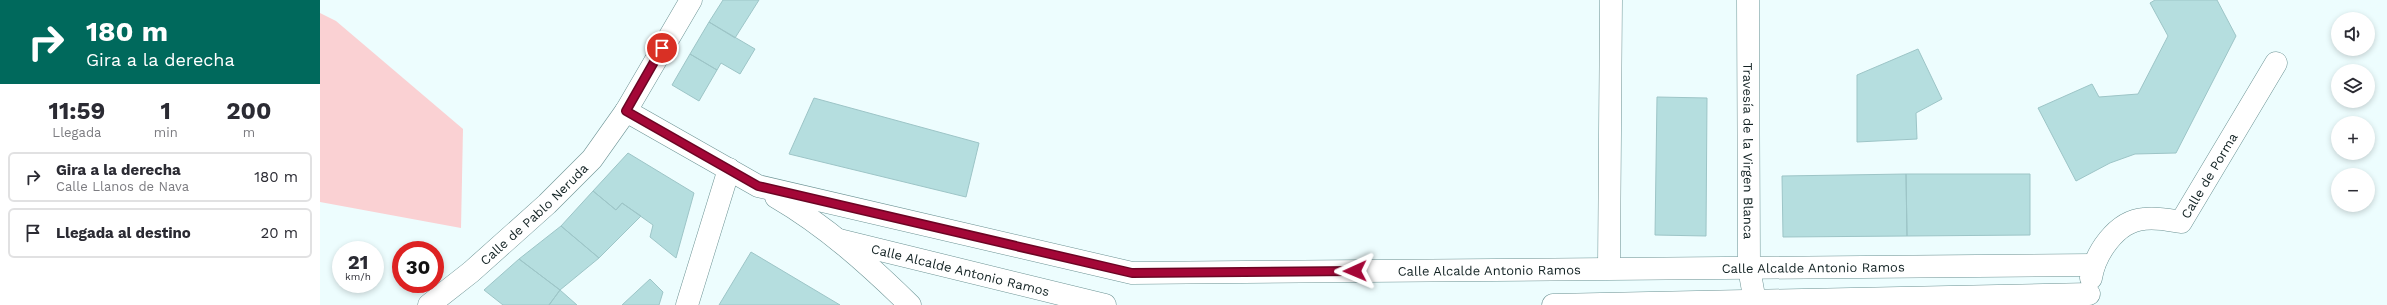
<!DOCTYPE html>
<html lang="es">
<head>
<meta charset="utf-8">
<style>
	body { margin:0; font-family:"Work Sans",sans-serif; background:#f7f7f7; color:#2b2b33; height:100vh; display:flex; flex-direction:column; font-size:15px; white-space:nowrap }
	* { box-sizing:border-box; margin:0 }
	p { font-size:13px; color:#7c7c81 }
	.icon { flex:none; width:22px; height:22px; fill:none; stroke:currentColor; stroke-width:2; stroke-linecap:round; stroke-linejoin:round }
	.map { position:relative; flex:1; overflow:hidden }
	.sheet { display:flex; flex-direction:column; background:#fff; width:320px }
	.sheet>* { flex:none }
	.guide { background:#00695c; color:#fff; overflow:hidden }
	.tools { position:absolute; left:2011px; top:12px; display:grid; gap:8px }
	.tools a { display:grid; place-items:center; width:44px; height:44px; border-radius:50%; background:#fff; box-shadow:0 2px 6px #0003; font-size:20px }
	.speed { position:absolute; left:12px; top:241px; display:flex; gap:8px; font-size:20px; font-weight:700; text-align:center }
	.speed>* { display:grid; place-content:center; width:52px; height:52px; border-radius:50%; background:#fff; box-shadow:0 2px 6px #0003; line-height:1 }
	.speed small { font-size:10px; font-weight:400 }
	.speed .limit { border:6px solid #d22; background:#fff; color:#111 }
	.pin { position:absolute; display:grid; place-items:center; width:34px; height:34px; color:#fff; margin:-17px; border:2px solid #fff; border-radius:50%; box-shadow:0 1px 4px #0007 }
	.me { position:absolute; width:44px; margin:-22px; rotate:269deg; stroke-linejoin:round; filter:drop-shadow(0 0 3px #0008) }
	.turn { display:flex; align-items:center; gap:14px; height:84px; padding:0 20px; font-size:18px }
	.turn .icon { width:52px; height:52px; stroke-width:2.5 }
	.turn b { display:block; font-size:28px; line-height:34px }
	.eta { display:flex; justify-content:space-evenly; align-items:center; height:68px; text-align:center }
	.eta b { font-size:24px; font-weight:700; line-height:28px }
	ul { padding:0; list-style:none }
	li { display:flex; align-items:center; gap:12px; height:50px; margin:0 8px 6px; padding:0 12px; border:2px solid #e1e1e2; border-radius:6px }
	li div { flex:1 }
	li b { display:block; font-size:15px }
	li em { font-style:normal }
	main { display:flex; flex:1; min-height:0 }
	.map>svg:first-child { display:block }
</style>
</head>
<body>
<main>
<section class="sheet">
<div class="guide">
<div class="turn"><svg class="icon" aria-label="right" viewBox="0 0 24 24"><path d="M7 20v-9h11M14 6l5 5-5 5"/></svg><div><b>180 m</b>Gira a la derecha</div></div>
</div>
<div class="eta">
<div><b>11:59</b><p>Llegada</p></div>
<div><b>1</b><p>min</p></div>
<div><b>200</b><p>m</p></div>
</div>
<ul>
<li><svg class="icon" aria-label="right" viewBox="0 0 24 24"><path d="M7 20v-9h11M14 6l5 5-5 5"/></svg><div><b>Gira a la derecha</b><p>Calle Llanos de Nava</p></div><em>180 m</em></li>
<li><svg class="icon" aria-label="arrive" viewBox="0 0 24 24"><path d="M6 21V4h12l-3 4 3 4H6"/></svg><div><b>Llegada al destino</b></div><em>20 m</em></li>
</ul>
</section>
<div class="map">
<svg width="2067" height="305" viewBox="0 0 2067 305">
	<rect width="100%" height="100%" fill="#edfdfe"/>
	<path fill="#fad1d3" d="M0 13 16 21 143 129 141 228 0 202Z"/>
	<path fill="#b5dedf" stroke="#9dc5c7" d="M403 0H439L415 38 389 22Z
		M1835 0H1897L1916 36 1856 153 1815 154 1790 163 1756 181 1718 108 1772 84 1779 97 1818 94 1848 36 1830 3Z
		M389 22 435 49 420 74 401 63 397 70 370 54Z
		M1598 49 1622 99 1596 113 1597 139 1537 142V75Z
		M370 54 397 70 379 101 352 85Z
		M1337 97 1387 98 1386 236 1335 235Z
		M494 98 659 143 646 197 469 154Z
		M308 153 374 193 356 258 330 237 333 225 302 203 296 210 273 191Z
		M1586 174H1710V235L1587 236Z
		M1586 174 1587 236 1463 237 1462 176Z
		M273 191 296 210 302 203 321 216 279 258 241 226Z
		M241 226 279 258 240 290 199 259Z
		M431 252 520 305H399Z
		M199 259 240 290 229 305H183L164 290Z
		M330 279 343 292 339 305H302Z
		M240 290 257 305H229Z"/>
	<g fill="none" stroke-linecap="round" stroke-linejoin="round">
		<g stroke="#6c9394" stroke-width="23">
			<g id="minor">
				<path id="s1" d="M1428 0 1429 268 1435 302 1433 305"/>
				<path id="s2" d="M306 111 438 186 812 273 1774 265"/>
				<path d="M456 197C506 226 549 265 590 305"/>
				<path id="s3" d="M519 240 785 305"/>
				<path d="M1289 268 1291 0"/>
				<path id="s4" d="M1771 278C1775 254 1796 221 1824 219 1836 217 1849 220 1861 222L1956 63"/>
				<path id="s5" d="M109 305 151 272 227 204 272 159 306 111 371 0"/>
				<path d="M367 305 409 169"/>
				<path d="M1233 305 1769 294"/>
			</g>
		</g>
		<use href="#minor" stroke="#fff" stroke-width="22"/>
	</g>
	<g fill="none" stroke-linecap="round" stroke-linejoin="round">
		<g stroke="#6b0524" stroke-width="10">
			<path id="route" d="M342 48 306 111 438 186 812 273 1035 271"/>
		</g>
		<use href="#route" stroke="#a40737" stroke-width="7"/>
	</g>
	<g text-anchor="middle" stroke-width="3" stroke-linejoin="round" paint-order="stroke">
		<g font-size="13" fill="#122223" stroke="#fff">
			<text dy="5" stroke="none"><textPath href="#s1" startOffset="151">Travesía de la Virgen Blanca</textPath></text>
			<text dy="5" stroke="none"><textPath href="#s4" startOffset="176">Calle de Porma</textPath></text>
			<text dy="5" stroke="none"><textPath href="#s5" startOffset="139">Calle de Pablo Neruda</textPath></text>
			<text dy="5" stroke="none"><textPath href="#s2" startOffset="1217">Calle Alcalde Antonio Ramos</textPath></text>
			<text dy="5" stroke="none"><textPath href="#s3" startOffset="125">Calle Alcalde Antonio Ramos</textPath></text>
			<text dy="5" stroke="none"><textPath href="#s2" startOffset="893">Calle Alcalde Antonio Ramos</textPath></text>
		</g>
	</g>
</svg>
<div class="tools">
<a><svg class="icon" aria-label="sound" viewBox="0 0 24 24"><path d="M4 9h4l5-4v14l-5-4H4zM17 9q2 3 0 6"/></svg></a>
<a><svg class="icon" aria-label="layers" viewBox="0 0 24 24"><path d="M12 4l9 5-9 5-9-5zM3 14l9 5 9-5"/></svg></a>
<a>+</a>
<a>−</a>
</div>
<div class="speed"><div>21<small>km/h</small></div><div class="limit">30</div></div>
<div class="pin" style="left:342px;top:48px;background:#d93025"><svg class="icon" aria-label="arrive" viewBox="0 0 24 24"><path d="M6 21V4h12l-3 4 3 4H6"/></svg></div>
<svg class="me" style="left:1035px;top:271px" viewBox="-20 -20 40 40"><path d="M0-17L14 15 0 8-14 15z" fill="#a40737" stroke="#fff" stroke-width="4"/></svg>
</div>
</main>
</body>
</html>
